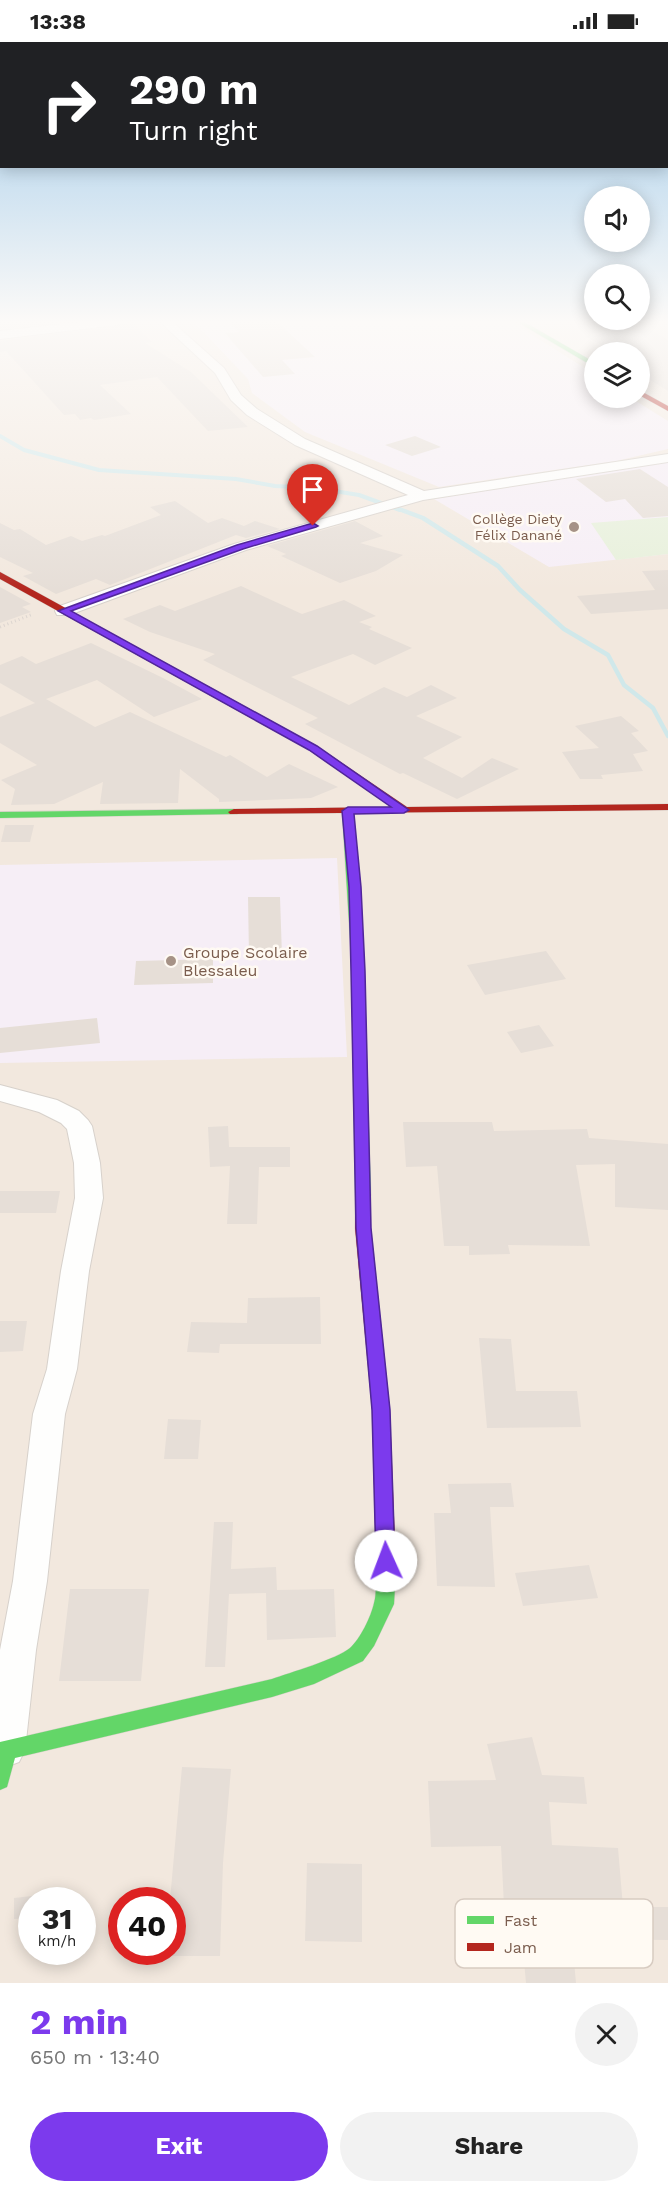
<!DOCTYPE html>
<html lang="en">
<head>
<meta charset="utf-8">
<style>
	body { margin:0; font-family:"Work Sans",sans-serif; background:#f2f2f2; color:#222; height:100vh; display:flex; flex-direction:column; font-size:22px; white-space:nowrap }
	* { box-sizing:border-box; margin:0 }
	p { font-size:20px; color:#767676 }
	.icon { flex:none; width:33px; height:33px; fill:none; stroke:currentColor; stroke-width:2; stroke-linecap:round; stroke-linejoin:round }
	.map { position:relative; height:1941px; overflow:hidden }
	.panel { display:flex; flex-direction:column; background:#fff; flex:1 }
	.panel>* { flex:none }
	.top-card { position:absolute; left:0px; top:0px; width:669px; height:126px; box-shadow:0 3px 15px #0003; background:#202124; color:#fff; overflow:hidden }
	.tools { position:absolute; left:584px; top:144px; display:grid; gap:12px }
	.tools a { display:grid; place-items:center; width:66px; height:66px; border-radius:50%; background:#fff; box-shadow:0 3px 15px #0003; font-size:30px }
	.speed { position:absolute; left:18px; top:1845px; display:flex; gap:12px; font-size:30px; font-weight:700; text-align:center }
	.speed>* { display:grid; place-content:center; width:78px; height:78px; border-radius:50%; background:#fff; box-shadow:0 3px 15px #0003; line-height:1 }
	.speed small { font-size:15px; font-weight:400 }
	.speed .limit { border:9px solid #d22; background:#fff; color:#111 }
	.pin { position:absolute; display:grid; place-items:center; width:51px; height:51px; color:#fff; margin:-62px -26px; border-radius:50% 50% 50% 0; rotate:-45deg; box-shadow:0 0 6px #0007 }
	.pin .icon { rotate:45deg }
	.me { position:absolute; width:66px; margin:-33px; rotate:358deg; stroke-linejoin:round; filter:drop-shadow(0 0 4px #0008) }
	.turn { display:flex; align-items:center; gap:21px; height:126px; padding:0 30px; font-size:27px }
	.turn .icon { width:78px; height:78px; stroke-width:2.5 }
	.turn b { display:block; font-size:42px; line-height:51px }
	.round { display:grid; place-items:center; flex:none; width:63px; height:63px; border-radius:32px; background:#f2f2f2 }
	.head { display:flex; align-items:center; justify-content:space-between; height:102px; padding:0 30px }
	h1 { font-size:36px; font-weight:700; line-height:45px; color:#7c3aed }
	.primary-button { display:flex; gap:12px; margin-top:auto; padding:12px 30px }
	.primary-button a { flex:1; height:69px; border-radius:36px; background:#7c3aed; color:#fff; font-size:24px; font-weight:700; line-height:69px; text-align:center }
	.primary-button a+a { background:#f2f2f2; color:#222 }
	.status { display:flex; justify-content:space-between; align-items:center; height:42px; padding:0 30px; background:#fff; direction:ltr }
	.status svg { height:16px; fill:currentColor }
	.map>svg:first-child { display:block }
</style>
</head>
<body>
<div class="status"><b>13:38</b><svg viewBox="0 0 49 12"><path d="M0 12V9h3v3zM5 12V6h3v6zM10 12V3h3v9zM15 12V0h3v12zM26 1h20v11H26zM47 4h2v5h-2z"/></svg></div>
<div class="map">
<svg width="668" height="1941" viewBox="0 0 668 1941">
	<rect width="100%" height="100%" fill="#f9f5f0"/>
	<path fill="#f2e8de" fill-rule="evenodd" d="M0 278H668V1941H0ZM594 310H639V356H594ZM32 1858H82V1910H32ZM122 1858H172V1910H122Z"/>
	<path fill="#f6eef6" d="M205 278H509L594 332V356H631L668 379V407L616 419 439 445 305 390 252 351 248 337 193 279Z
		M668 420V512L549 525 434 457Z
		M337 816 347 1015 0 1021V823Z"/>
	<path fill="#e7f0db" d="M668 475V512L616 518 591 481Z"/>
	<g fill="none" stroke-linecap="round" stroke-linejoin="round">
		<path stroke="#d0e8ea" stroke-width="4" d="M0 394 24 408 99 428 236 437 275 444 316 446 359 453 400 468"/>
		<path stroke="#d0e8ea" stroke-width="4.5" d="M396 466 423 476 498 524 520 548 564 587 608 613 624 643 653 666 668 694"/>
	</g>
	<path fill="#e6ded7" d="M22 278H69L70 279 0 287V280Z
		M255 278H275L315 315 282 318 295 332 263 335 225 291 239 290 229 280Z
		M133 282 152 300 145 301 191 330 248 385 208 389 157 335 100 343 131 372 94 378 91 376 80 378 75 372 64 373 6 309 0 310V299Z
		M648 286 668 298V349L639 331V310H615L584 294Z
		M415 394 441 405 412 414 385 403Z
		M640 427 668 445V474L643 476 625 457 606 460 576 437Z
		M175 459 208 481 222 476 244 484 255 479 280 487 246 496 236 493 110 543 96 537 56 552 23 534 33 531 0 515V481L14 488 20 487 46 503 71 494 82 499 102 493 105 494 161 473 150 465Z
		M355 479 383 494 360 501 403 513 376 529 340 541 281 514 286 512 267 504Z
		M668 528V567L591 572 577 554 655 548 642 529Z
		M241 544 302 572 344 558 376 574 359 580 372 585 369 587 412 606 375 623 353 612 291 635 349 663 384 645 407 655 431 643 457 656 416 674 462 695 423 716 462 736 492 716 519 727 457 757 403 731 400 732 305 682 318 676 203 618 215 612 150 590 123 577 160 563 175 569Z
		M0 545 31 562 22 565 31 570 0 581Z
		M91 601 163 636 202 657 154 675 97 638 46 657 95 685 130 670 226 715 230 713 267 735 289 722 338 745 311 756 219 760V757L180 727 178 761 100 762 103 740 54 762 11 763 15 747 1 738 37 723 0 701V675L35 661 0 641V623L22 614 36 622Z
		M621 674 639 689 631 691 648 709 633 712 643 729 601 733 603 737H580L562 710 599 706 575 684Z
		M5 783H34L30 800H1Z
		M248 855H280L282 914 249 915Z
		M546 909 566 937 485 953 467 923Z
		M213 917V941L134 943 136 919Z
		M97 976 100 1001 0 1011V986Z
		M539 983 554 1004 521 1011 507 990Z
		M403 1080H492L494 1089 587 1087 589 1096 668 1102V1168L615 1165V1122L576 1123 590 1204 508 1203 510 1212 469 1213V1204H444L437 1124 406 1125Z
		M228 1084 229 1105H290V1125H259L257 1182H227L230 1124 210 1125 208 1085Z
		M0 1149H60L56 1171H0Z
		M320 1255 321 1302H220L219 1311 187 1310 191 1280 247 1281 248 1256Z
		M0 1279H27L23 1309 0 1310Z
		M479 1296 511 1297 516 1349H577L581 1385 487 1386Z
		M168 1377 201 1378 198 1417H164Z
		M511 1441 514 1465H490L495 1545 437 1544 434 1471H451L448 1442Z
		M214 1480H233L231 1527 276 1525 277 1548 334 1547 336 1595 267 1598 266 1551 229 1552 225 1625H205Z
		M589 1523 598 1556 523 1564 515 1531Z
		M70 1547H149L141 1639H59Z
		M532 1695 542 1733 584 1735 587 1762 549 1760 552 1803 618 1806 623 1865H668V1898L572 1897 576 1941H526L519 1865 504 1864 501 1804 431 1805 428 1739 496 1738 487 1702Z
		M182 1725 231 1727 223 1821 220 1914H172V1858H170Z
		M307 1821 362 1822V1900L305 1899Z
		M32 1854V1876L14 1877V1856Z"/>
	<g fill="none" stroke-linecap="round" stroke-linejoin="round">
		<g stroke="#d7d1cb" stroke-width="2">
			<path id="street" d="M98 278H130L124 282 0 297V289Z
				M158 278H170L224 326 241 353 257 367 305 397 424 449 668 412V420L423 458 246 508 69 573H57L55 569 57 565 234 502 408 453 295 403 247 373 231 358 215 331Z
				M0 1043 57 1058 79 1069 88 1078 92 1084 100 1121 103 1156 89 1229 77 1327 65 1372 47 1539 36 1608 25 1708 19 1720 0 1727V1608L13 1539 33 1372 47 1327 61 1229 75 1156 74 1121 67 1087 61 1081 39 1070 0 1059Z"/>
		</g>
		<g stroke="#d9d2cb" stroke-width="1">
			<path id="fast" d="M514 278H521L594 320V325Z
				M348 766 354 769 364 913 371 1153 368 1157H358L355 1153 351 913 342 769Z
				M234 767 240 770 238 772 0 776V770Z
				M386 1518 393 1520 396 1526 394 1562 374 1604 363 1619 314 1642 272 1655 15 1716 7 1745 0 1748V1700L272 1637C289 1631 337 1617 350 1606 360 1597 371 1575 374 1561 378 1548 373 1533 379 1520Z"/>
		</g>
		<g stroke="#d9d2cb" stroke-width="1">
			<path id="jam" d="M639 348 668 364V369L639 353Z
				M0 530 317 704 407 765 668 762V768L230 772 228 770 234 767 392 765 309 708 0 537Z
				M363 1148 368 1149 371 1153V1186L390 1368 396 1526 393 1532 386 1534 379 1532 376 1526 372 1368 355 1186V1153L358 1149Z"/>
		</g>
		<path stroke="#dcd5d0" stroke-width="3" stroke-dasharray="1 3" stroke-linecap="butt" d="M0 585 33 572"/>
		<use href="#street" fill="#fefefd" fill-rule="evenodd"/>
		<use href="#fast" fill="#63d668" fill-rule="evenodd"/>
		<use href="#jam" fill="#b3261e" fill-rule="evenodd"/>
	</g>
	<linearGradient id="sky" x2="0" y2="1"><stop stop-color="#9ec9e9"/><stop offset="0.51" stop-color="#fcfaf8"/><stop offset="1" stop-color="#fcfaf8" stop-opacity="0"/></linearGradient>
	<rect width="668" height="549" fill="url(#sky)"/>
	<path fill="#7c3aed" stroke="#51269a" stroke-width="1.5" d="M313 481 318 484 316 485 243 507 71 569 317 704 409 768 404 771 354 772 361 845 365 929 371 1186 390 1368 395 1519 393 1525 386 1527 379 1525 376 1519 372 1368 356 1186 351 929 349 845 342 769 348 765H391L309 708 58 569 237 503Z"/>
	<g fill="#a69286" stroke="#fffaf3" stroke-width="2">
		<circle cx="574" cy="485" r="6"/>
		<circle cx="171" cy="919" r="6"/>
	</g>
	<g text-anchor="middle" stroke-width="5" stroke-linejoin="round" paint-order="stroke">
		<g font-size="14" fill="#7a5c4d" stroke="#fffaf3" text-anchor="end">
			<text x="562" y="482">Collège Diety<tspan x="562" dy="16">Félix Danané</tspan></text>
		</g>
		<g font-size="16" fill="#7a5c4d" stroke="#fffaf3" text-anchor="start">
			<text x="183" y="916">Groupe Scolaire<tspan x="183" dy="18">Blessaleu</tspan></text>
		</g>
	</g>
	<rect x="455" y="1857" width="198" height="69" rx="9" fill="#fffaf3" stroke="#d7cbc1" stroke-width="1.5"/>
	<rect x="467" y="1874" width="27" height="8" fill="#63d668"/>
	<rect x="467" y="1901" width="27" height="8" fill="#b3261e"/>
	<g font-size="16" fill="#7a5c4d">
		<text x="504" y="1884">Fast</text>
		<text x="504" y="1911">Jam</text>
	</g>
</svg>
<div class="tools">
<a><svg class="icon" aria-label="sound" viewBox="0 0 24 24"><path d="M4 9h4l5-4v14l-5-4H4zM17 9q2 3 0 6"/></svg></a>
<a><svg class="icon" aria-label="search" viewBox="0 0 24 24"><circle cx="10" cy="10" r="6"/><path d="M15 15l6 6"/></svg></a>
<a><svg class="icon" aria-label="layers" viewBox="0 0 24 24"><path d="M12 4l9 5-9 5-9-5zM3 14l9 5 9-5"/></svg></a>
</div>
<div class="speed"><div>31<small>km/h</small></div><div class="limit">40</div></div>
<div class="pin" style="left:313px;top:484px;background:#d93025"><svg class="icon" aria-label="arrive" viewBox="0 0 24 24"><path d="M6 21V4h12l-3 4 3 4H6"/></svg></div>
<svg class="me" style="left:386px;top:1519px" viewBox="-20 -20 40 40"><circle r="19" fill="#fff"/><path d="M0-13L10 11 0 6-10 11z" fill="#7c3aed"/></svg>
<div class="top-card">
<div class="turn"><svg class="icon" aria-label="right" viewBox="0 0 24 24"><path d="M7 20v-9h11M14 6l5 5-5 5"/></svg><div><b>290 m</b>Turn right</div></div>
</div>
</div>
<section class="panel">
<div class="head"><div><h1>2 min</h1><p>650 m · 13:40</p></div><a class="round"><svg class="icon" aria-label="close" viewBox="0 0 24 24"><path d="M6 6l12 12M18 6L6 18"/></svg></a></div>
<div class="primary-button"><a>Exit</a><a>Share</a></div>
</section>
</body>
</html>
